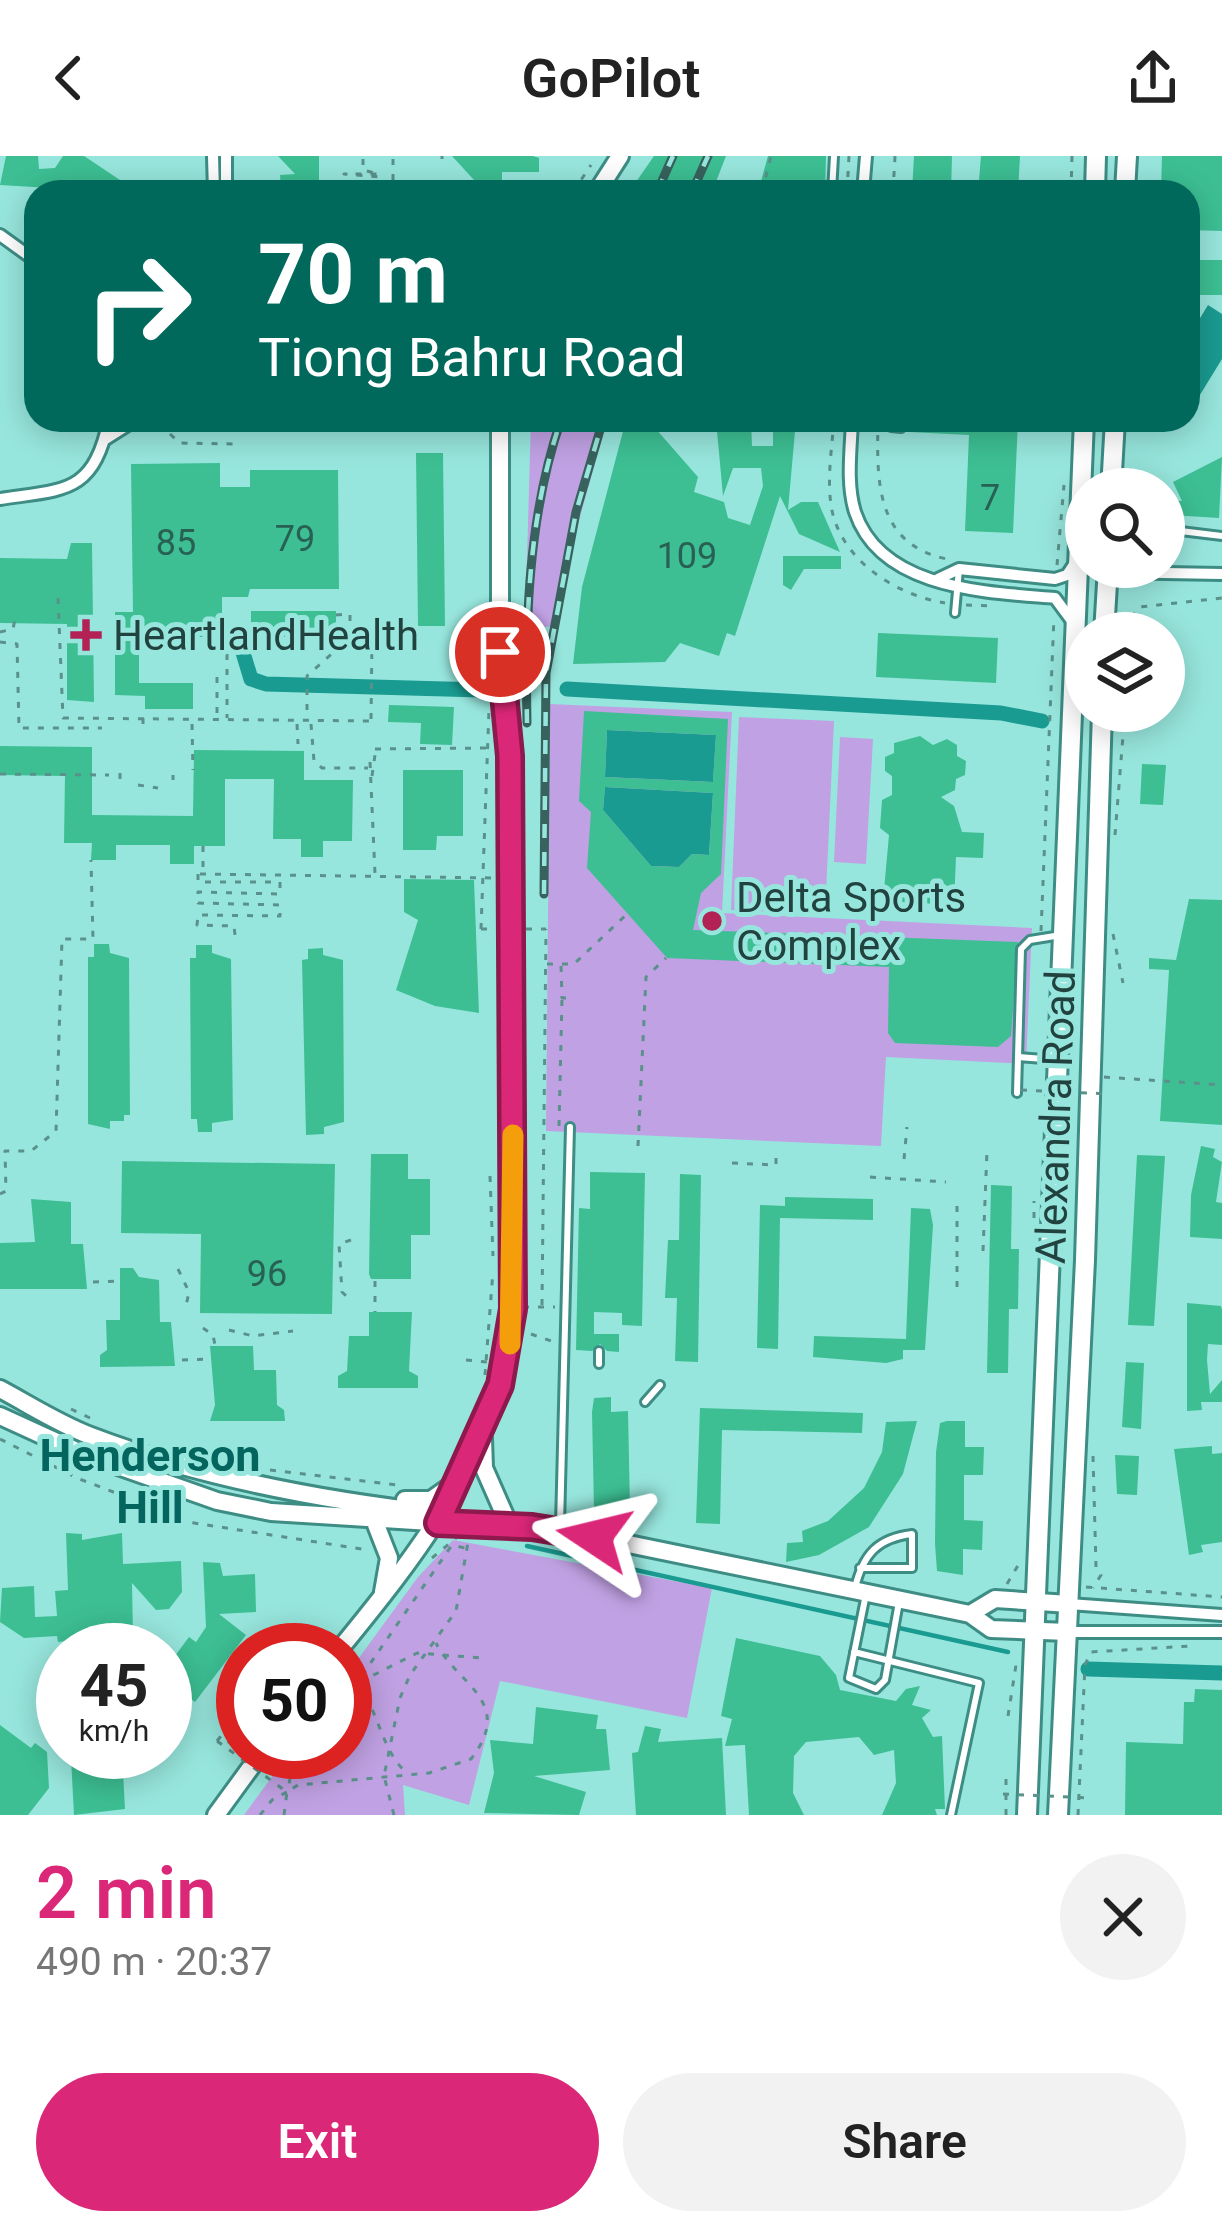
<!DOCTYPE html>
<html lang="en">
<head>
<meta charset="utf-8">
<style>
	body { margin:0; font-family:Roboto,sans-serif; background:#f2f2f2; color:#222; height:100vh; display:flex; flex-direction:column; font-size:45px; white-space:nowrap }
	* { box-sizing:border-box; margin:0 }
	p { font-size:39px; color:#767676 }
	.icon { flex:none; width:66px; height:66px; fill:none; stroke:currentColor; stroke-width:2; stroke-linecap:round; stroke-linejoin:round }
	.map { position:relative; height:1659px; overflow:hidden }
	.panel { display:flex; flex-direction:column; background:#fff; flex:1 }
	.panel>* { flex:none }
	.banner { position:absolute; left:24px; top:24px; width:1176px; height:252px; border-radius:36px; box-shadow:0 6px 30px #0003; background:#00695c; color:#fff; overflow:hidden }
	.fabs { position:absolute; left:1065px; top:312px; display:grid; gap:24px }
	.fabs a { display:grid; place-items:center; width:120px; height:120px; border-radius:50%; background:#fff; box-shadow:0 6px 30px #0003; font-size:60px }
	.speed { position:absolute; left:36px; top:1467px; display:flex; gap:24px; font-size:60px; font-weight:700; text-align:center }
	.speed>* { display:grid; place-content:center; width:156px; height:156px; border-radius:50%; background:#fff; box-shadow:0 6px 30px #0003; line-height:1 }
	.speed small { font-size:30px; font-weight:400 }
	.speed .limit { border:18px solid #d22; background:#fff; color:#111 }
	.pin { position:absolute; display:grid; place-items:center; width:102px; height:102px; color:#fff; margin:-51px; border:6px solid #fff; border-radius:50%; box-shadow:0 3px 12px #0007 }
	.me { position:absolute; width:132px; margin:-66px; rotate:280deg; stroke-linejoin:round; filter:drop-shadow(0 0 9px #0008) }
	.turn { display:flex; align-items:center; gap:42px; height:252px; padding:0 36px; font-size:54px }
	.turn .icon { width:156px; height:156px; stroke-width:2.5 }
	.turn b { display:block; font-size:84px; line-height:102px }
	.round { display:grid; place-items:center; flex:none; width:126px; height:126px; border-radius:63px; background:#f2f2f2 }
	.headline { display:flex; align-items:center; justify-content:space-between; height:204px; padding:0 36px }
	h1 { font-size:72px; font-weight:600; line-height:90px; color:#db2777 }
	.cta { display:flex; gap:24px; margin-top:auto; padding:24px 36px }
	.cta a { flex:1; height:138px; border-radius:72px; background:#db2777; color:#fff; font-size:48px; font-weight:600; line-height:138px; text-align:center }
	.cta a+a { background:#f2f2f2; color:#222 }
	header { display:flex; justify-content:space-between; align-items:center; height:156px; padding:0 36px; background:#fff; font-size:54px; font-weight:600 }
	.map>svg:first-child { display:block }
</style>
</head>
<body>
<header><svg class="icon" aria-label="back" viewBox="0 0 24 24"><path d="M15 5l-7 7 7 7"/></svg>GoPilot<svg class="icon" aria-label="share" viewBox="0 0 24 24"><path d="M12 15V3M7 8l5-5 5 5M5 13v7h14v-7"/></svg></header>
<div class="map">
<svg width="1222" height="1659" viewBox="0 0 1222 1659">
	<rect width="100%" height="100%" fill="#97e6dd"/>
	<path fill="#c0a1e3" d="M531 264H607L571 393 557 471 525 470Z
		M550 548 732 556 722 757 1032 772 1026 908 886 901 881 990 546 975Z
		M739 561 834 565 825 758 731 754Z
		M840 581 873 583 866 708 834 706Z
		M453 1384 712 1432 687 1562 500 1525 469 1649 403 1629 405 1659H244L290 1596H345V1521L418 1421Z"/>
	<path fill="#1a9b91" d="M1208 149 1222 158V203L1195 247 1188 242 1193 213 1188 210V182Z
		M607 574 716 579 713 626 605 621Z
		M605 631 713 637 709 699 692 698 679 711 651 710 603 654Z"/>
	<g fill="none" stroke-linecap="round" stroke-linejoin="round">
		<path stroke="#1a9b91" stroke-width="4.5" d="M527 1390 1008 1496"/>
		<path stroke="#1a9b91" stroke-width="15" d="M241 490 251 523 266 528 481 534
			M567 533 1001 557 1042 565
			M1088 1513 1222 1517"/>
	</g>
	<path fill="#3dbf93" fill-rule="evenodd" d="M6 0H38L39 13 55 12 63 0H84L138 36H45L50 32 0 29Z
		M278 0H319V36H281L280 19 295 18Z
		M452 0H533L539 2V16H502V36H462L463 24H474Z
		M654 0H726L712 36H629Z
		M768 0H826L825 36H758Z
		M914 0H952L951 36H912Z
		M981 0H1020L1018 36H978Z
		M1162 0H1222V75L1188 74V36H1161Z
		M1188 104H1222V139H1188Z
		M626 264H648L698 321 694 336 724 346 728 362 750 369 763 330 761 312H733L723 340 716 264H751L752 290H773V264H796L788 354 801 346H818L840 396 799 378 780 340 735 480 727 477 719 500 680 487 665 506 573 508 582 431Z
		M910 264H1018L1013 377 965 375 969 279 910 276Z
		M416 297H443L445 470H418Z
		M1222 301 1219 362 1171 359V344L1182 345 1173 326Z
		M220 307V331H250V314H338L339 433H250L248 441H222V481H139V527H193V553H145V540L115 539V456H133L131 308Z
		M71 387H92L94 546 67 544V468L0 467V402L67 403Z
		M783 400H841V413H804L791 434 783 429Z
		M251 455H336V481H251Z
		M878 477 998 482 996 527 876 521Z
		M389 549 454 551 452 589 420 588 421 567 388 566Z
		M584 555 728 563 721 718 701 737 693 774 1018 786 1011 880 998 891 895 887 888 877 889 811 667 802 587 712 591 656 579 645ZM607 574 716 579 713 626 605 621ZM605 631 713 637 709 699 692 698 679 711 651 710 603 654Z
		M920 580 933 589 947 583 957 589V600L966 605 965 619 956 623 955 634 941 641 954 650 962 676 984 677 983 702 956 701 954 749 883 745 889 679 880 672 882 644 892 639V620L885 615V601L894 597V587Z
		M0 590 92 591V659L193 660 194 594 304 595V624H353L352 685H323V701H301V683H273L274 623H225V690H194V708H170V689H116V704H91L92 687H64L65 620 0 619Z
		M1142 608 1166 609 1163 649 1140 648Z
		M403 614H463V680H437L436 694H403Z
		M404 723 474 724 479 857 435 850 396 834 418 764 404 756Z
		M1189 743 1222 744V969L1160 965 1169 814 1149 813V802L1176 804Z
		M94 788H109L110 797 129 802 130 959H124V965H110V973L88 968V801H94Z
		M196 789H212V797L231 803 233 964 212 967V976H198L197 963H191L190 802H196Z
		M323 792V799L343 804 344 966 324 971V978L306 979 302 804 308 803V793Z
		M1201 990 1215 993 1213 1001 1222 1006 1216 1046 1222 1047V1083L1190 1081 1191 1039Z
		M371 998H408V1023H430V1079H411V1123H371L369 1118Z
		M1137 999 1165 1000 1154 1170 1128 1169Z
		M122 1005 335 1008 332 1158 200 1157 201 1078 121 1077Z
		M590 1016 645 1017 642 1170 622 1169V1157L594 1156V1178H619V1196L607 1195 600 1188 592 1195 576 1194 579 1052 590 1053Z
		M680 1018 701 1019 698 1206 675 1205 677 1142H665L668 1084H679Z
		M991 1029 1012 1030 1011 1093H1019L1018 1153H1009L1008 1217H987Z
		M785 1041 873 1043V1064L780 1062 778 1193 757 1192 760 1049 785 1050Z
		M31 1043 71 1046V1088H83L87 1133H0V1087L35 1086Z
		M911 1052 930 1053 933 1069 925 1194H903V1203L886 1207 813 1201 814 1180 906 1183Z
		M120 1112H133L139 1121 159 1124 160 1166H171L175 1210 100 1211V1199L107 1194 106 1164H120Z
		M1187 1147 1221 1150 1222 1154V1189L1208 1188 1207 1204 1210 1238 1222 1224V1246H1201L1202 1254 1187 1255Z
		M369 1156H412L409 1215 418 1220V1232H338V1220L347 1215 349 1180H369Z
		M210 1190H253L254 1214H276L277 1249 284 1254 285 1265H210L215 1249Z
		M1126 1206 1144 1207 1141 1273 1122 1271Z
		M611 1241V1256L628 1255 630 1353 594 1354 592 1256 594 1242Z
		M700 1252 863 1257 862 1277 722 1274 720 1368 696 1367Z
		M917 1265 903 1318 869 1371 819 1399 786 1406 787 1387 803 1386 802 1375 828 1365 864 1332 882 1296 886 1266Z
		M947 1265H965V1291H984L983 1319H964V1364L983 1365 982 1394 963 1393V1419L937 1415 935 1388 936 1296 940 1267Z
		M1212 1290V1298L1222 1297V1386L1201 1389 1203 1396 1189 1399 1174 1293Z
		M1115 1299 1139 1300 1137 1339 1117 1338Z
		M66 1377 82 1378V1384L122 1377 123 1408 181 1405 182 1436 169 1453 156 1454 132 1427 133 1481 113 1478 58 1486 57 1480 24 1482 0 1466 2 1432 34 1430 35 1461 57 1460 55 1435 68 1434Z
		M203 1406 220 1407 223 1420 255 1418 256 1456 219 1458 246 1479 195 1546 165 1523V1498L172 1504 189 1481 196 1486 206 1471Z
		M736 1482 820 1500 836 1519 840 1534 896 1545 906 1533 920 1530 912 1549 931 1554 922 1562 933 1581 942 1580 945 1653H935L937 1659H882L896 1627 894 1594 874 1599 859 1581 806 1586 794 1600 793 1637 804 1659H749L745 1589 725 1590 732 1563 721 1560Z
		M1195 1533 1222 1534V1659H1125L1126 1586 1183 1588 1184 1546H1194Z
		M536 1551 598 1559 596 1573H606L610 1614 534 1620 586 1636 579 1659 484 1657 494 1617 490 1584 533 1588Z
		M0 1569 31 1592 35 1587 47 1596 49 1632 28 1659H0Z
		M645 1570 661 1573 658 1586 722 1582 726 1659H636L632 1597 638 1596Z
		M104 1600 93 1616 123 1615 125 1653 74 1659 71 1602Z"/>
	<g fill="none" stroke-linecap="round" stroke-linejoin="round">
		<g stroke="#3d8d85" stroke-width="12">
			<path id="service" d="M832 36 834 0
				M891 264V271L901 272
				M1164 373 1222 380
				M955 457 959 413
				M1018 901 1057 904
				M1017 937 1021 793 1030 784 1061 779
				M599 1208V1195
				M645 1246 660 1229
				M560 1370 570 971
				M855 1432C863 1398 878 1382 912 1378V1412H860
				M866 1438 849 1522 876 1533 885 1524 899 1446
				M854 1496 979 1527 951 1659"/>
		</g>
		<g stroke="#3d8d85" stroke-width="16">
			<path id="minor" d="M213 0 214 36
				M226 36V0
				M863 36 866 0
				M0 79 36 105
				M275 264H345
				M852 264C851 294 846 327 855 356 881 434 987 436 1055 442L1072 465
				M104 284 134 265 220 264
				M0 343C66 333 93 338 109 264
				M1107 416 1222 418
				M938 423 959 413 1055 423 1067 419 1075 407
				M1069 1448 1222 1459
				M1068 1476H1222"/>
		</g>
		<g stroke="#3d8d85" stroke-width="22">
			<path id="secondary" d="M597 36 620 0
				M0 1233C30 1249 59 1268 91 1280 201 1322 326 1345 443 1358
				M0 1260 81 1297 217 1345 271 1356 560 1374 970 1458 991 1473 1068 1476
				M483 1282 484 1312 506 1362
				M405 1344H431L462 1322
				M373 1361 389 1402 383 1436
				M970 1458 995 1443 1069 1448
				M339 1494C416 1400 488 1309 510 1185V600L500 496V264
				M216 1659 262 1596"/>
		</g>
		<g stroke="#3d8d85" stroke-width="24">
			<path id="primary" d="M1095 36 1096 0
				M1125 36 1127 0
				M1111 333 1115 264
				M1104 477 1108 411
				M1027 1659 1084 264
				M1058 1659 1085 1104 1102 555"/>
		</g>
		<path stroke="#5a918b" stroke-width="3" stroke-dasharray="6 9" stroke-linecap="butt" d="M363 3V14L379 18H344L379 21V36
			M393 3V36
			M442 3V0
			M393 27H462
			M573 36 591 9
			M762 36 771 0
			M847 36 849 0
			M893 36 895 0
			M1071 36 1072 0
			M834 264C832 291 827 321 831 349 839 403 895 439 945 447
			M878 264C877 323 874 388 947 403
			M1130 274H1146V268
			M170 278 180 287 237 288
			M1130 312V333
			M1057 409 1064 329
			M58 442 63 562 375 565
			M966 449 993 450
			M336 459 350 458V481L365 486
			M0 476 13 473 15 463
			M1131 477 1133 459 1140 451 1222 442
			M227 483V562
			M0 486 17 488 19 572H102
			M217 521V562
			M307 554V520L346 485
			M371 563 372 486
			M143 568V555
			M192 568 193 614
			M297 568 298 588
			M311 568 314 605 322 612H368
			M375 593 487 592
			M370 606 375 718
			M120 617V628
			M0 618 109 619
			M372 620 375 599
			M173 624V619
			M138 629 158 632
			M1115 679 1125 555
			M203 690V716
			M198 718V726H280V738L198 736V747L280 749V760L198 759 197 769 234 770 235 779
			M200 718 496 722
			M481 773 489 553
			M1041 775 1054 461
			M1113 778 1123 827
			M547 808H574L627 758
			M561 810 562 842H573
			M1104 921 1222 929
			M559 970 562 842
			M638 990 646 821 666 802
			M904 1003 907 971
			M732 1007 776 1009V997
			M490 1020 493 1100
			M870 1021 946 1026
			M0 1038 6 1035 5 995H31L56 975 62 783H93L91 704
			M1034 1062V1045
			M351 1084 339 1088 342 1136 352 1145
			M983 1095 987 995
			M178 1113 189 1136 186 1150
			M375 1125V1156
			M93 1126 120 1125
			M957 1131V1041
			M542 1149 546 773
			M523 1151H555
			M203 1172 213 1179 215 1189
			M229 1174 253 1180 293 1175
			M531 1178 557 1187
			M182 1204 210 1203
			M466 1204 487 1206
			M485 1219 493 1115
			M71 1253 90 1262
			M0 1283 77 1322 194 1367 368 1394
			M1093 1300 1096 1411 1101 1419 1093 1432
			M270 1314 398 1329
			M432 1402 456 1382
			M1007 1428 1020 1406
			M1086 1431 1222 1441
			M345 1519C379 1540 377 1591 406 1616
			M360 1526 417 1497 482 1502
			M345 1544 452 1389 465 1392
			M1008 1560 1016 1509
			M217 1585 221 1580 234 1590 243 1578 239 1574
			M260 1659 272 1644 287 1636 291 1619 307 1596
			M284 1659 287 1636 298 1629 429 1617 471 1603C516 1545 456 1528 436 1487
			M394 1659 384 1620 400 1542 410 1519 456 1455 468 1386
			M1006 1659V1615
			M1078 1659 1085 1509 1091 1496 1190 1490"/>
		<use href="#service" stroke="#fff" stroke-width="6"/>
		<use href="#minor" stroke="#fff" stroke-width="10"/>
		<use href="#secondary" stroke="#fff" stroke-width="16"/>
		<use href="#primary" stroke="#fff" stroke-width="18"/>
		<g stroke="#38625d" stroke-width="9">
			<path id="rail" d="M657 36 673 0
				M692 36 708 0
				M527 567C525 468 528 359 561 264
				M544 738 546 517 576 356 603 264"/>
		</g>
		<use href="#rail" stroke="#97e6dd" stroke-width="4.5" stroke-dasharray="14" stroke-linecap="butt"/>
		<path stroke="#5a918b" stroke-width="3" stroke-dasharray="6 9" stroke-linecap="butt" d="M1059 266 1146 268
			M481 773H546
			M1021 934 1110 938
			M217 1585 287 1636
			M1003 1638 1091 1642"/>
	</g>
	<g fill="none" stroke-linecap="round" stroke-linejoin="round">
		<g stroke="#8e194d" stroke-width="30">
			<path id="route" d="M500 496 510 600 513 1153 500 1229 438 1367 532 1371 594 1381"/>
		</g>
		<use href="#route" stroke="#db2777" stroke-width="21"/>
		<path stroke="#f59e0b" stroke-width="21" d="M510 1188 513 979"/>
	</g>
	<g fill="#b22255" stroke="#97e6dd" stroke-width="4.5">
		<path d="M80 461h12v12h12v12h-12v12h-12v-12h-12v-12h12z"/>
		<circle cx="712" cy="765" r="12"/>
	</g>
	<g text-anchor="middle" stroke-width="10" stroke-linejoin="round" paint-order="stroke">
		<g font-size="36" fill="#286154">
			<text x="990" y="354">7</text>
			<text x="295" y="395">79</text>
			<text x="176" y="399">85</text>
			<text x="687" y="412">109</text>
			<text x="267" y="1130">96</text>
		</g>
		<g font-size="42" fill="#21423f" stroke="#97e6dd" text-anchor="start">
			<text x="113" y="494">HeartlandHealth</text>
			<text x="736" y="756">Delta Sports<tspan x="736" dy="48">Complex</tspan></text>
		</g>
		<g font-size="42" fill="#21423f" stroke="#97e6dd">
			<text transform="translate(1055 961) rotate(-88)" y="15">Alexandra Road</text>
		</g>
		<g font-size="45" font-weight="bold" fill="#03655d" stroke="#97e6dd">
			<text x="150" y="1315">Henderson<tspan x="150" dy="52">Hill</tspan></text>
		</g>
	</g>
</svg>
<div class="fabs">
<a><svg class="icon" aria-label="search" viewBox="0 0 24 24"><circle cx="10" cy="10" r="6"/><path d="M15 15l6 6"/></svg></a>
<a><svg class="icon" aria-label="layers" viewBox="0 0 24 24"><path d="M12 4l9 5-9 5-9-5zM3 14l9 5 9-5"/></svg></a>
</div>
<div class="speed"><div>45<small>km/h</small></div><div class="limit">50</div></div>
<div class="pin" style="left:500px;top:496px;background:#d93025"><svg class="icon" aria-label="arrive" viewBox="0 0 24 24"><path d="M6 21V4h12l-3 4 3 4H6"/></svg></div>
<svg class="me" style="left:594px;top:1381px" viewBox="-20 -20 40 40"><path d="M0-17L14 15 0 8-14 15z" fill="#db2777" stroke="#fff" stroke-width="4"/></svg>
<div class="banner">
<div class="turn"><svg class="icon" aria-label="right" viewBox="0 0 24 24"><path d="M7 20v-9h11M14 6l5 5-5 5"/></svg><div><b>70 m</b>Tiong Bahru Road</div></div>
</div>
</div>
<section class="panel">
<div class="headline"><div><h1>2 min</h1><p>490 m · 20:37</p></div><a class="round"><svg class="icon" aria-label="close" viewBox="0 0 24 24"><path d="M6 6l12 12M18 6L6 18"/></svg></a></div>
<div class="cta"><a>Exit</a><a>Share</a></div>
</section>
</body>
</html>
